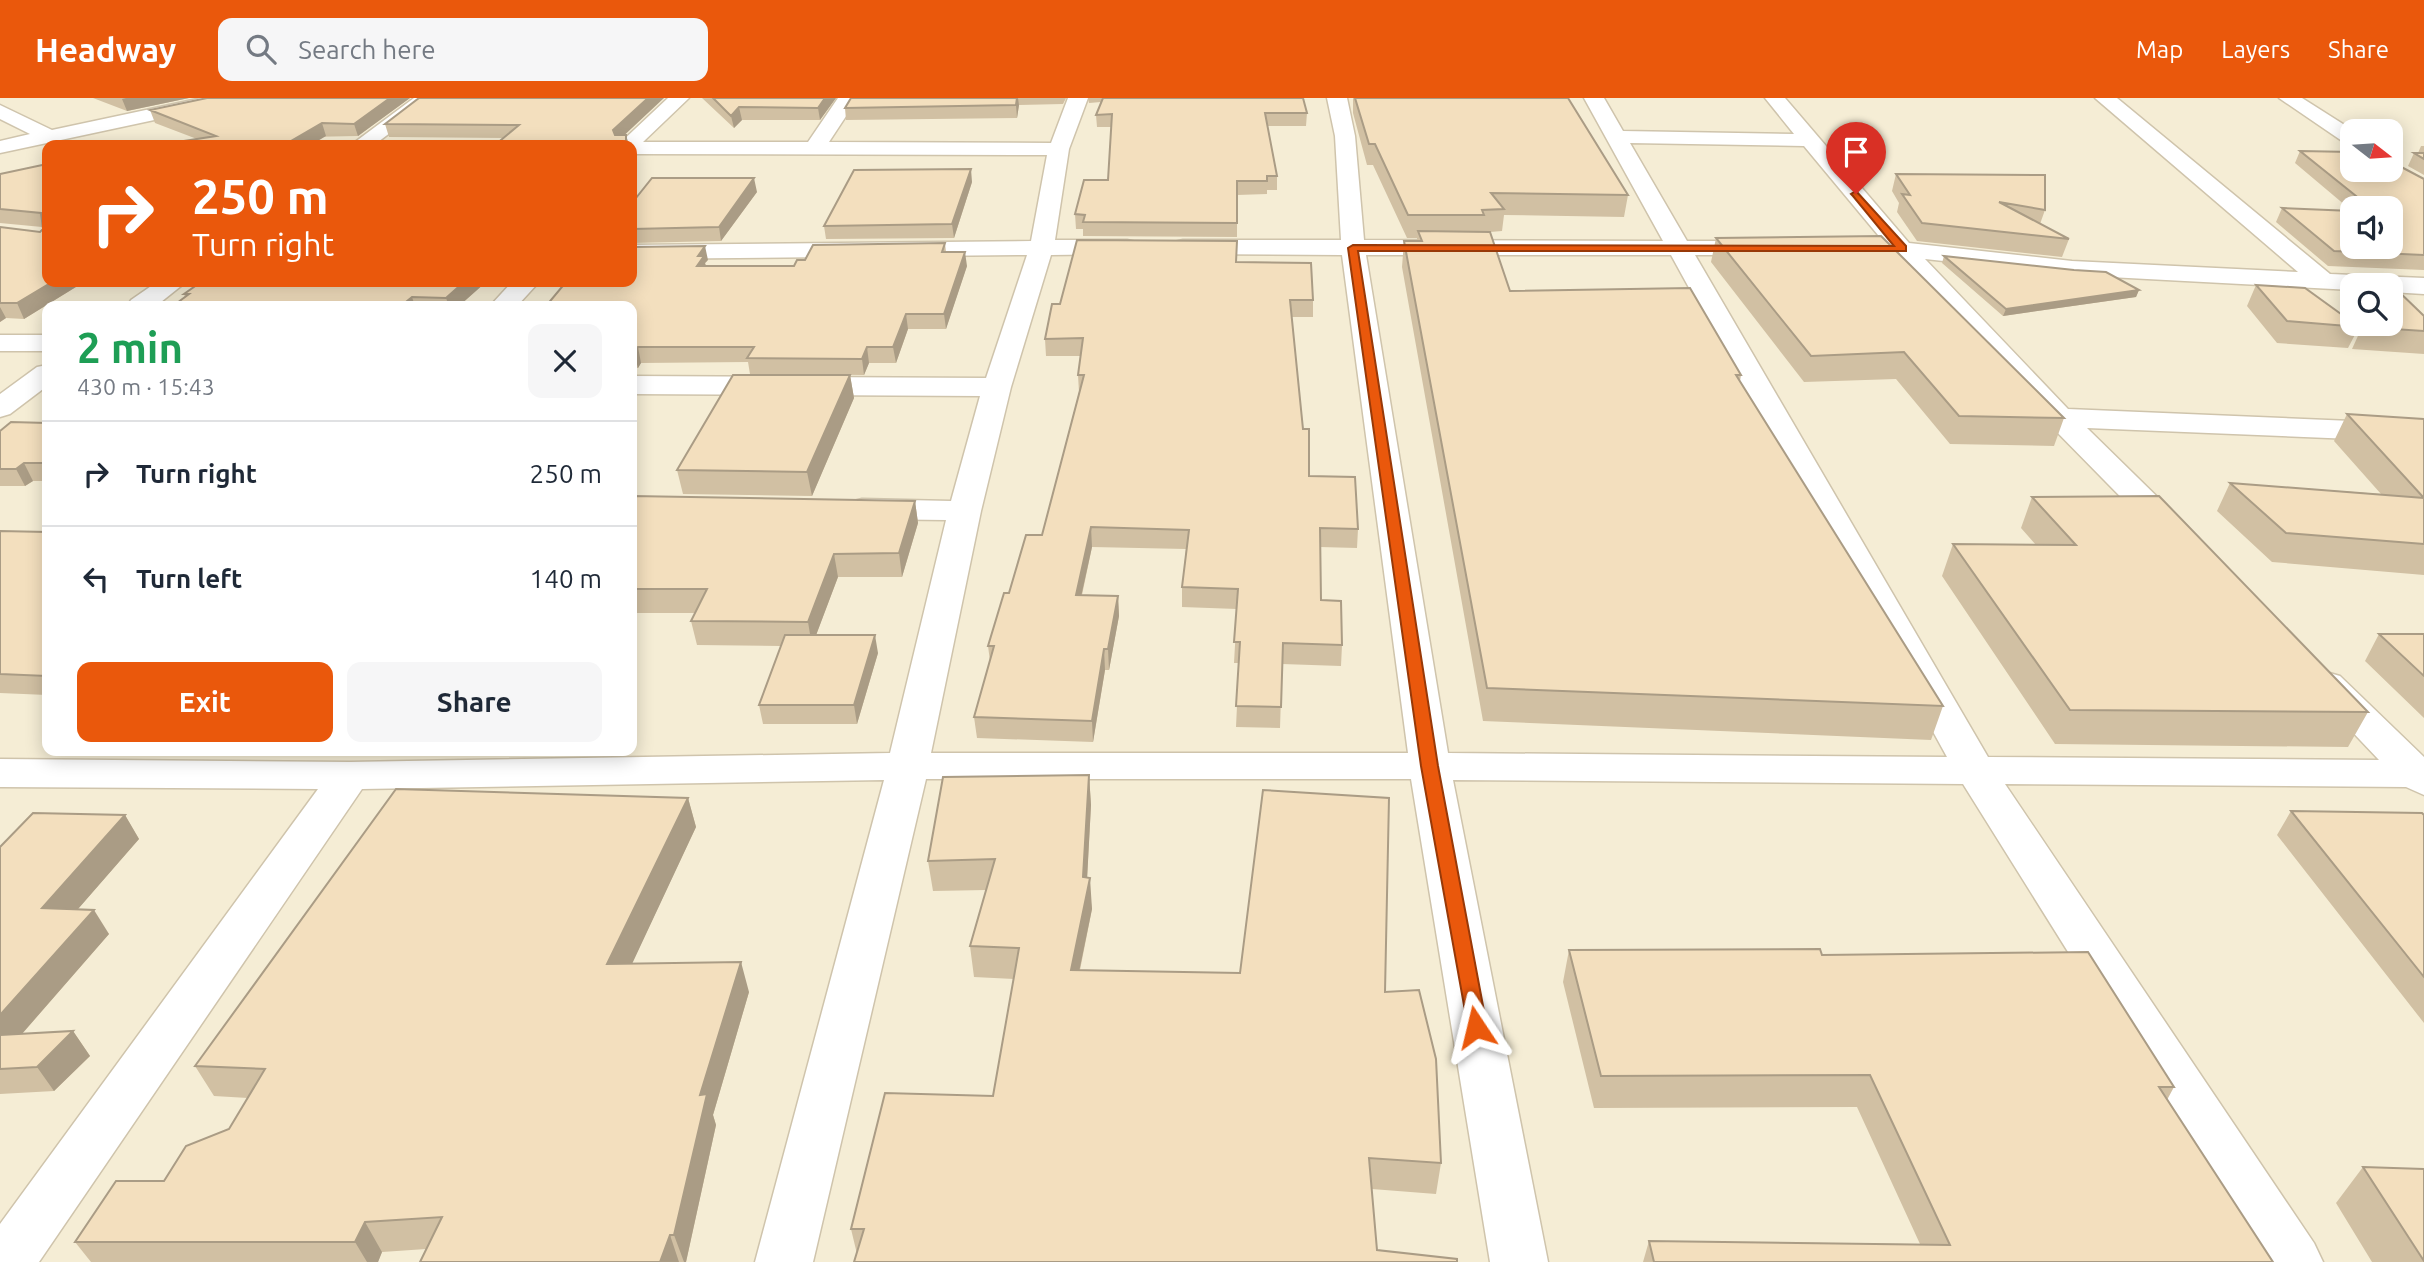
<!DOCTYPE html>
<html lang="en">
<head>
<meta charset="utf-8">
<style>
	body { margin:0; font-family:Ubuntu,sans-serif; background:#f6f6f7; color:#1f2937; height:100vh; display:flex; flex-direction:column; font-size:26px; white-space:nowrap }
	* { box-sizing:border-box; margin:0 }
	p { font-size:23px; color:#747a83 }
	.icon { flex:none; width:38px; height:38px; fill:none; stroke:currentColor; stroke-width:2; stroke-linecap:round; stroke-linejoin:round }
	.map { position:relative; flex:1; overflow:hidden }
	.details { position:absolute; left:42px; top:203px; width:595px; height:455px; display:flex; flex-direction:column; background:#fff; border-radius:14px; box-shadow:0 4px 18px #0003 }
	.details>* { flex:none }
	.hud { position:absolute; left:42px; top:42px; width:595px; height:147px; border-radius:14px; box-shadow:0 4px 18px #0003; background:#ea580c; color:#fff; overflow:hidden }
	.needle { width:46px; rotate:107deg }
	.tools { position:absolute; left:2340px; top:21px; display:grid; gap:14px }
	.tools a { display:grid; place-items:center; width:63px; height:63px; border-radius:14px; background:#fff; box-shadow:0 4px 18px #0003; font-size:35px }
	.pin { position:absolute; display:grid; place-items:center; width:60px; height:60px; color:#fff; margin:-72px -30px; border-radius:50% 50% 50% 0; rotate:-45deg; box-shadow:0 0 7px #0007 }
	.pin .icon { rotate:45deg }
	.me { position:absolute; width:77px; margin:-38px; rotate:350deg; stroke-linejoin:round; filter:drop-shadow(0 0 5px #0008) }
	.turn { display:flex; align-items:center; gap:24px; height:147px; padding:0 35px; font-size:32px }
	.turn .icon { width:91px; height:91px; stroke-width:2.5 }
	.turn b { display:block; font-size:49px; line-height:60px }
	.round { display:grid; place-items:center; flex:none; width:74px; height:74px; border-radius:14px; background:#f6f6f7 }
	.summary { display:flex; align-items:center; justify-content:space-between; height:119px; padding:0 35px }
	h1 { font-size:42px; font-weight:600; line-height:52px; color:#1e9e55 }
	.primary-button { display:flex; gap:14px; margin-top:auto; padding:14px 35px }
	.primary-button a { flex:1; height:80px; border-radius:14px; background:#ea580c; color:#fff; font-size:28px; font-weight:600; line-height:80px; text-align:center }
	.primary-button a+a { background:#f6f6f7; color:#1f2937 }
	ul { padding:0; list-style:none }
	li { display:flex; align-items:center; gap:21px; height:105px; padding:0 35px; border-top:2px solid #e0e1e3 }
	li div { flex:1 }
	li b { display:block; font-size:26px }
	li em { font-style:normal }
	header { display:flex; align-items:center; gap:42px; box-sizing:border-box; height:98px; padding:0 35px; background:#ea580c; color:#fff }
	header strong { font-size:33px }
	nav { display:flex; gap:38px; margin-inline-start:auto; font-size:24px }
	.search { width:490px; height:63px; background:#f6f6f7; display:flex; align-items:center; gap:18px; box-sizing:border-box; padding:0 24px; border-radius:14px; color:#747a83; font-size:26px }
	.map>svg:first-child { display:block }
</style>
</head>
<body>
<header>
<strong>Headway</strong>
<div class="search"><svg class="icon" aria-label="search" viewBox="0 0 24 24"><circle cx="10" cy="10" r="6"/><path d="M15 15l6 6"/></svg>Search here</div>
<nav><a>Map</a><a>Layers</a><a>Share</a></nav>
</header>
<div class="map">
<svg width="2424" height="1164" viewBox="0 0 2424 1164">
	<rect width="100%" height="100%" fill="#fdf9e7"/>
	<path fill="#f5edd5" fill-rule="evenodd" d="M0 0H2424V1164H0ZM2352 33H2390V72H2352ZM47 47H632V184H47ZM2352 110H2390V149H2352ZM2352 187H2390V226H2352ZM47 208H632V653H47Z"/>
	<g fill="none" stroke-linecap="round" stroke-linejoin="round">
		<g stroke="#cfc4ac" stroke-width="3">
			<path id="minor" d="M202 0H239L229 6 0 55V43L30 36 0 21V7L52 32Z
				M414 0H436L374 47H351Z
				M668 0H689L643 44H808L838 0H858L829 44 1051 45 1068 0H1088L1069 51 1055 142H1127L1136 144 1139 149 1136 154 1127 156 1051 157 1011 289 981 413 931 655H1408L1342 157 1183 156 1174 154 1171 149 1174 144 1183 142H1341L1335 38 1327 0H1347L1355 38 1364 142 1663 143 1584 0H1604L1623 33 1794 36 1765 0H1785L1909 145 2072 163 2298 174 2095 0H2117L2330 176 2424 180V196L2390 194V187H2352V192L2072 177 1925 161 2068 311 2424 326V344L2087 330 2187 428 2192 435 2187 442 2175 445 2163 442 2049 326 1895 158 1832 155 1829 150 1832 145 1883 143 1804 48 1630 45 1687 143H1767L1776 145 1779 150 1776 155 1767 157H1695L1988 659 2379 662 2307 586 2312 578 2326 574 2340 578 2424 659V697L2406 689 2005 686 2314 1145 2323 1164H2262L1963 686 1453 682 1548 1164H1490L1411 681H926L813 1164H755L884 682 362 691 39 1164H0V1126L318 691 0 689V661L350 664 890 655 946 422 862 421 850 418 846 411 850 404 862 401 951 403 980 298 632 296V278L986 280 1027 157 632 161V147L1031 143 1047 57 632 56V47H618ZM1366 157H1671L1947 659 1448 655Z
				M2279 0H2302L2354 33 2352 47 2345 45Z
				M157 184H186L156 208H127L131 202Z
				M512 184H539L517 208H490Z
				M0 237H47V253H0Z
				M47 267V288L10 316 0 319V296L37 269Z"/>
		</g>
		<use href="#minor" fill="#fff" fill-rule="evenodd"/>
	</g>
	<path fill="#d1c0a3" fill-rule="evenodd" d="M93 0H189L127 13Z
		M207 0H410L358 38 197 41 155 25 150 12Z
		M664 0 504 40 389 39 385 26Z
		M702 0H836L820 22H742L734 30Z
		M851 0H1066L1063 6 1019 7 1017 20 846 22 845 10Z
		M1088 0H1303L1307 15 1306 28H1267L1277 78V92H1267V96L1237 97V139L1083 138V131H1076L1075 116 1108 82 1111 29H1097L1096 17 1101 4 1089 5Z
		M1353 0H1568L1628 97 1624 119 1504 117 1502 133 1490 134 1510 193 1741 277 1740 283 1943 608 1931 642 1483 623 1402 169 1404 143H1417V140H1407L1373 67H1367L1353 15Z
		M2421 48H2424V77L2408 68 2414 55H2418Z
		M2300 53 2424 81V172L2328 168 2276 124 2282 110 2352 113 2295 65ZM2352 110H2390L2352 149Z
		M47 66V184H84L24 221 6 220 0 224V129L40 134 43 131 42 129 0 125V76Z
		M1896 76 2045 112 2040 126 2069 141 2062 159 1917 143 1897 114 1899 105 1892 93Z
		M972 84 954 140 826 141 824 128Z
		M757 94 721 143 632 145V105Z
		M1716 140 2064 320 2054 348 1950 346 1896 281 1804 284 1711 164Z
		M945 145 946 154 967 168 946 231H908L896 265H869L864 277 750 276 748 264 641 265 638 270H632V208L708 162 705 165 706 168H794L805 162Z
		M1944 158 2139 192 2136 199 2003 218 1942 165Z
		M1236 164 1313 202V219H1292L1303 331 1309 378 1358 431 1357 450 1320 449 1321 502 1342 547 1341 568 1282 566 1280 630 1236 629 1239 565H1234L1237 511 1182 509V489L1186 451 1092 449 1082 497 1118 498 1119 518 1109 572H1105L1093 644 977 640 974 619 990 563 988 548 1009 495 1042 437 1079 294 1078 277 1081 258H1046L1045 241 1060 206Z
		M486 184 459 208H173L185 199 184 196Z
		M2256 187 2359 229 2348 250 2277 245 2247 208Z
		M2424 218V256L2352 251 2362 229Z
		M850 277 854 300 812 398 683 396 677 372Z
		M2347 316 2424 321V477L2272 464 2217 413 2230 385 2381 396 2334 343Z
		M47 325V383H33L25 388H0V333Z
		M632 398 915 403 918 425 902 479H838L816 537 878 555 857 626H763L759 607 781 548 697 547 691 523 696 515H632Z
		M2032 399 2368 614 2348 649 2055 646 1942 478 1953 446 2036 447 2021 430Z
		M0 433 47 434V597L0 595Z
		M2379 536H2424V620L2365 563Z
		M1089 677 1091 707 1087 780 1092 811 1080 872 1385 894 1441 1065 1436 1096 1372 1091 857 1156 851 1131 993 998 1014 881 974 879 970 848 986 792 933 793 928 763Z
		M688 700 696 729 632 865 749 894 713 1017 716 1027 686 1164H420L426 1151 382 1154 378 1164H91L75 1144 164 1083 229 1031 248 1000 214 998 195 968Z
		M2291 713 2424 717V925L2277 737Z
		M125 717 139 741 77 812 109 836 22 936 73 933 90 958 54 993 0 996V749Z
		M1569 852 1822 857 2174 989 2167 1002 2273 1164H1643L1649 1143 1920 1146 1857 1009 1594 1010 1563 884Z
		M2363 1069 2424 1164H2372L2336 1105Z"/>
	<path fill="#aa9c85" d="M126 0H189L127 13 122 1Z
		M390 0H410L358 38 354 26Z
		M648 0H664L616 45 613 32Z
		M825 0H836L820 22 818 10Z
		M1017 0H1018L1019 7 1017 20 1016 7Z
		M739 9 742 22 734 30 731 18Z
		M322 25 326 38 311 47H284Z
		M626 37 629 47H621Z
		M971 71 972 84 954 140 952 126Z
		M754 80 757 94 721 143 719 129Z
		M705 148 708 162 705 165 707 172 697 168 698 158Z
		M965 154 967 168 946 231 944 216Z
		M52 184H84L24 221 17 205Z
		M464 184H486L459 208H449L446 200Z
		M2139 192 2136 199 2003 218 2006 211Z
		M412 199 415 208H401Z
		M0 209 6 220 0 224Z
		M906 216 908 231 896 265 893 249Z
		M638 249 641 265 638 270 634 255Z
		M867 249 869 265 864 277 862 261Z
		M850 277 854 300 812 398 807 374Z
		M24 365 33 383 25 388 16 371Z
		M915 403 918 425 902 479 899 455Z
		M1091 429 1092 449 1077 517 1076 497Z
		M834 456 838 479 812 548 808 524Z
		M1118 498 1119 518 1109 572 1108 551Z
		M875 537 878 555 857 626 854 607Z
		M1104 551 1105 572 1093 644 1092 623Z
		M1089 677 1091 707 1086 801 1090 780 1092 811 1073 903 1071 872 1083 779Z
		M688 700 696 729 618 896 607 866Z
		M125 717 139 741 58 834 42 810Z
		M94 812 109 836 0 961V917Z
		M741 864 749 894 713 1017 716 1027 686 1164H684L674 1137 700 997Z
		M73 933 90 958 54 993 37 969Z
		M365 1124 382 1154 378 1164H367L355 1144Z
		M670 1137 679 1164H660Z"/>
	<path fill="#f3dfbe" stroke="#aa9c85" stroke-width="2" d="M207 0H390L354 26 322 25 284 47H158L216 38 150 12Z
		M419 0H648L613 32 615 37H626V42L621 47H495L519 27 385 26Z
		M713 0H825L818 10 739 9 731 18Z
		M851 0H1017L1016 7 845 10Z
		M1103 0H1303L1307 15H1265L1277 78H1267V83H1237V125L1083 124 1085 117 1075 116 1084 82H1108L1112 16 1096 17Z
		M1355 0H1568L1628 97 1491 95 1504 111 1482 112 1484 117H1408L1375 46H1369Z
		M2300 53 2352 54V72H2390V63L2424 81V157L2334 153 2282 110 2352 113V149H2390V110H2371Z
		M2414 55H2424V61Z
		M47 66V184H52L17 205H0V129L40 134 43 131 41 115 0 111V76Z
		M971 71 952 126 824 128 854 72Z
		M1896 76 2045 77V112L1999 104 2069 141 1922 125 1902 96 1910 97Z
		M652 80H754L719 129 632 131V105Z
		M1418 133 1490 134 1510 193 1690 190 1741 277H1736L1943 608 1487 590 1404 143H1422Z
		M1881 138 2064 320 1959 318 1904 254 1811 258 1716 140Z
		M1077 142 1237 143 1236 164 1311 165 1313 202H1290L1303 331H1309V378L1355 379 1358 431 1320 430 1321 502 1341 503 1342 547 1283 545 1281 609 1236 608 1240 544H1234L1238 491 1182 489 1189 432 1091 429 1076 497 1118 498 1108 551H1104L1092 623 974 619 994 548H988L1004 495H1009L1026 437H1042L1084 277H1078L1083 240 1045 241 1052 206H1060Z
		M945 145 942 154H965L944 216H906L893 249H867L862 261 747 260 754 249H638L634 255H632V208H546L566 184H632V149L705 148 698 158H704L697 168H794L797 162H805L813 147Z
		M1944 158 2074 172 2106 174 2139 192 2006 211Z
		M201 184H464L446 200 412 199 401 208H173L189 196H184Z
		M2256 187 2305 190 2352 224V226H2355L2359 229 2287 223Z
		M2394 189 2424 218V233L2362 229 2365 226H2390V193Z
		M733 277H850L807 374 677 372Z
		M2347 316 2424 321V446L2286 435 2230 385 2424 400Z
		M11 324 47 325V365H24L16 371H0V333Z
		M632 398 915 403 899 455 834 456 808 524 691 523 707 491H632Z
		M2159 398 2368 614 2070 612 1953 446 2076 447 2032 399Z
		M0 433 47 434V578L0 576Z
		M2379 536H2424V578Z
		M785 537H875L854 607H759Z
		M1089 677 1083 779 1090 780 1071 872 1240 875 1263 692 1389 700 1385 894 1419 892 1436 961 1441 1065 1369 1060 1377 1152 1457 1161V1164H854L864 1131H851L885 995 993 998 1019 850 970 848 995 761 928 763 943 679Z
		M396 691 688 700 607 866 741 864 700 997 707 996 674 1137H670L660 1164H420L442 1119 365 1124 355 1144H75L116 1083H164L186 1048 229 1031 265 971 195 968Z
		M2291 713 2422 715 2424 717V879Z
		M33 715 125 717 42 810 94 812 0 917V749Z
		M1820 851 1822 857 2088 854 2174 989H2159L2273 1164H1654L1649 1143 1950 1147 1870 977 1601 978 1569 852Z
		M73 933 37 969 0 971V937Z
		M2363 1069 2424 1071V1163Z"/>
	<path fill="#ea580c" stroke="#983908" stroke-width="2" d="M1856 93 1906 148V153H1358L1438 668 1487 929 1484 935 1476 937 1469 935 1421 668 1348 150 1353 147 1894 148 1853 98 1851 96Z"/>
</svg>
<div class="tools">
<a><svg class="needle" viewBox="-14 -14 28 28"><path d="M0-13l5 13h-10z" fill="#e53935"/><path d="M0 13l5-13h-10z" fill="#747a83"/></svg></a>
<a><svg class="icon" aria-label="sound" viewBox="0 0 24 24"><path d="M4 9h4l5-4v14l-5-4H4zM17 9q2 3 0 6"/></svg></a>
<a><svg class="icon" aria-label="search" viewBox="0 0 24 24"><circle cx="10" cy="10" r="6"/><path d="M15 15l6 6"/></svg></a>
</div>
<div class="pin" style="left:1856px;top:96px;background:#d93025"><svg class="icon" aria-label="arrive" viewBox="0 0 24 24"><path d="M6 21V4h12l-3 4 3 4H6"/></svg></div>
<svg class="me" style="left:1476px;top:929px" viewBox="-20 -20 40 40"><path d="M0-17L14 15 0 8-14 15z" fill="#ea580c" stroke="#fff" stroke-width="4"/></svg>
<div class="hud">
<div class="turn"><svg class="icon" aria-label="right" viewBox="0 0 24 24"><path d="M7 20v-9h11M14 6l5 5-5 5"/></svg><div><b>250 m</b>Turn right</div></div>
</div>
<section class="details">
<div class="summary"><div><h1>2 min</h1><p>430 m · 15:43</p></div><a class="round"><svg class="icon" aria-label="close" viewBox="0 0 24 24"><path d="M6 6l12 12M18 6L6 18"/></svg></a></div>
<ul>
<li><svg class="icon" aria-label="right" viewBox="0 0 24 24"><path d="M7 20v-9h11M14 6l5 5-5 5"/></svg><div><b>Turn right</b></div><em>250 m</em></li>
<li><svg class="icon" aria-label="left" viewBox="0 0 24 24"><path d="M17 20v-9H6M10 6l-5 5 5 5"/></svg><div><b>Turn left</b></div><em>140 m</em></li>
</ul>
<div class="primary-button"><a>Exit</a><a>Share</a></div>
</section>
</div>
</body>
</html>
